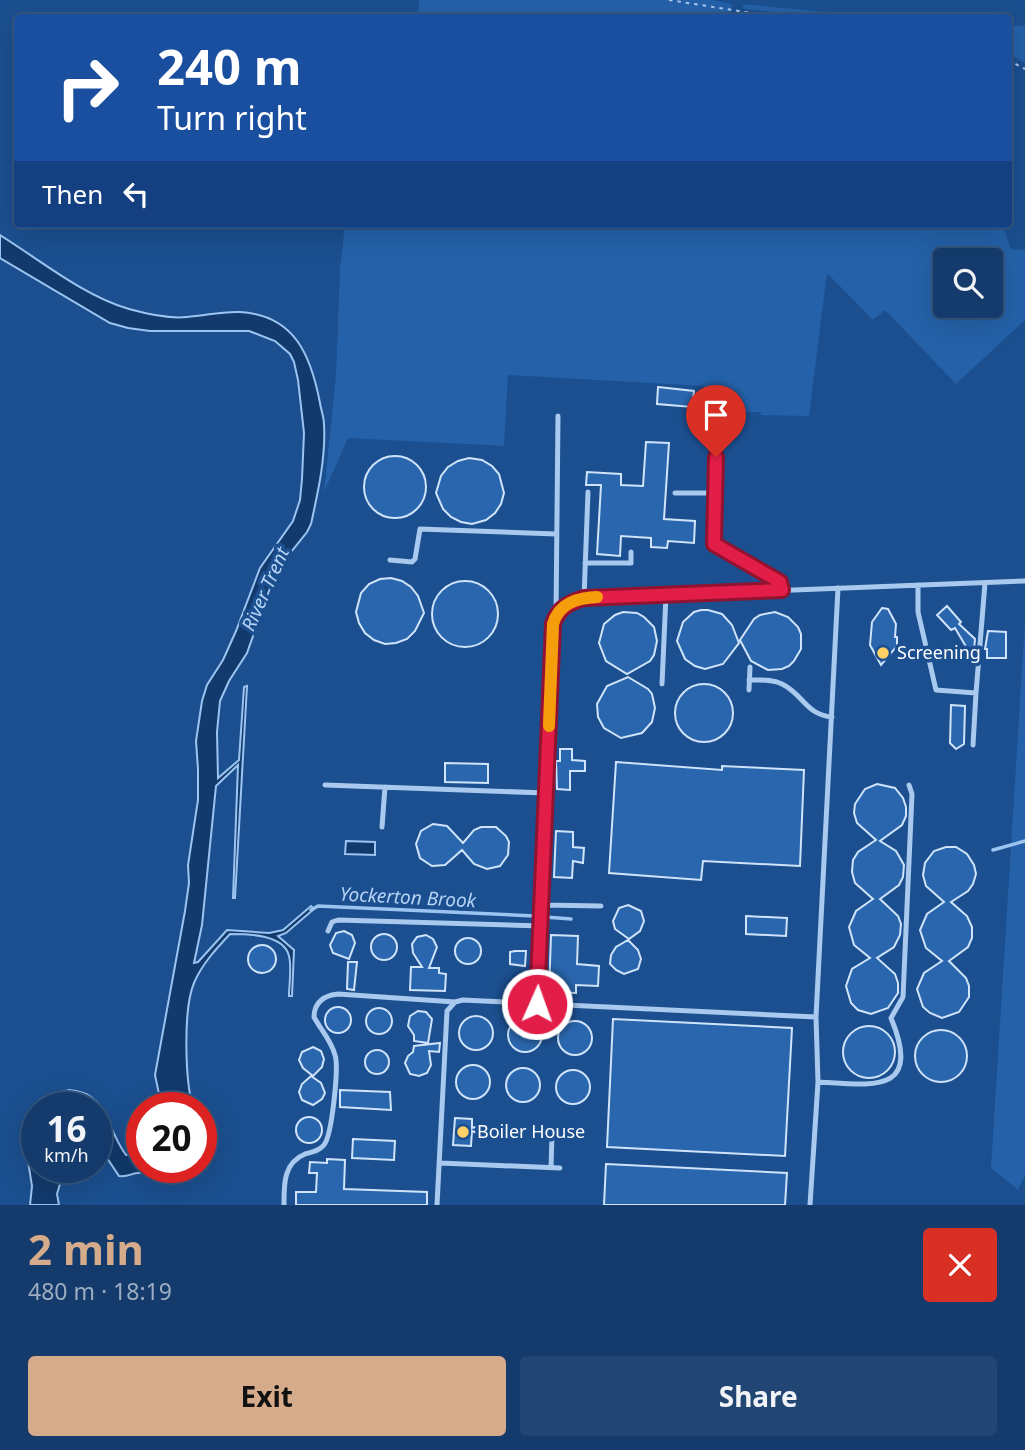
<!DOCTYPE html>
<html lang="en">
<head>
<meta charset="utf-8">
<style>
	body { margin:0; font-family:"Noto Sans",sans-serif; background:#214673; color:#f1f3f6; height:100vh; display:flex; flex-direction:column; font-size:26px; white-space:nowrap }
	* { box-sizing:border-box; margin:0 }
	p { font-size:23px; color:#9dadc1 }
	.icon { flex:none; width:38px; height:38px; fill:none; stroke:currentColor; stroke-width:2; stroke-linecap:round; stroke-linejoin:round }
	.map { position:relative; height:1205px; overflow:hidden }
	.side { display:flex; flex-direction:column; background:#143b6b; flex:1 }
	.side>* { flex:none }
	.top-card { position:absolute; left:14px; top:14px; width:998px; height:214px; border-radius:7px; box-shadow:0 7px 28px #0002,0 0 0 2px #33557e; background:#1a4fa0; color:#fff; overflow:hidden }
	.tools { position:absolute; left:933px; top:248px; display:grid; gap:14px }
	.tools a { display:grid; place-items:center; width:70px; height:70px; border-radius:7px; background:#143b6b; box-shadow:0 7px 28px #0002,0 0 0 2px #33557e; font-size:35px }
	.speed { position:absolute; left:21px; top:1092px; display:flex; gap:14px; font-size:35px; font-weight:700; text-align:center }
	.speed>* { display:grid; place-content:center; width:91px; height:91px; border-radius:50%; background:#143b6b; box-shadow:0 7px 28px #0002,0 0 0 2px #33557e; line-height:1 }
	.speed small { font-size:18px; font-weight:400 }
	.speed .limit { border:10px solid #d22; background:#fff; color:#111 }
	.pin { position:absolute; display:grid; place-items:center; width:60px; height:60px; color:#fff; margin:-72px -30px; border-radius:50% 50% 50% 0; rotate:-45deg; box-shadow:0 0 7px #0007 }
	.pin .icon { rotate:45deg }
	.me { position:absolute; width:77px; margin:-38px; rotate:2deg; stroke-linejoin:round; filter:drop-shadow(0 0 5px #0008) }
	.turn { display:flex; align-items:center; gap:24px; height:147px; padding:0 28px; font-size:32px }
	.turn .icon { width:91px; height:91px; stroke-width:2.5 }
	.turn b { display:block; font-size:49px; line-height:60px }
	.then { display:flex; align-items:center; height:66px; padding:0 28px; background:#0003; gap:14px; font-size:26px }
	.round { display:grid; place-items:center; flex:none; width:74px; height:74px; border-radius:7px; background:#214673 }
	.overview { display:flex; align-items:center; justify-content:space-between; height:119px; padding:0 28px }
	h1 { font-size:42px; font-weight:700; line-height:52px; color:#d6ab8b }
	.primary-button { display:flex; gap:14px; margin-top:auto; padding:14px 28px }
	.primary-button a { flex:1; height:80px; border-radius:7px; background:#d6ab8b; color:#111; font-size:28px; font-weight:700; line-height:80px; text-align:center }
	.primary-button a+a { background:#214673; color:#f1f3f6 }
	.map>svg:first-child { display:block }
</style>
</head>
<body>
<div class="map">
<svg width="1025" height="1205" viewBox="0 0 1025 1205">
	<rect width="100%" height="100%" fill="#1b4f8f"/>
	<path fill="#2461a8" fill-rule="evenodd" d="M419 0H712L732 4 730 18 418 17Z
		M742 4 880 17H821L744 9Z
		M1008 26H1025V63L1008 53Z
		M345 224H1002L1011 249 1025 250V320L956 384 885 310 873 320 827 273 809 416 761 415V412H706L704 386 508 375 504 446 348 438 324 492 336 375 340 269ZM945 261H990V306H945Z
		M1025 621V1175L1018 1190 991 1168Z"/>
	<path fill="#123a6d" stroke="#9cc4f0" stroke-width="2" d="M0 235C40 260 84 296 129 309 147 314 168 319 187 317 204 316 222 311 240 312 295 315 311 356 320 403 321 410 324 417 324 424 326 457 318 492 311 524L307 532 276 571 247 653 229 681 220 701 217 732 218 778 239 760 244 687 247 686 235 898H233L238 765 216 786 202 925 194 963 198 962 227 930 269 933 283 930 311 906 314 909 286 933 278 936 294 950 292 996H289C289 984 292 968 289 956 284 934 247 934 230 934 216 949 202 964 194 983 183 1009 185 1080 193 1108H162L155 1075 185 911 189 883 188 865 198 800V769L196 741 202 701 207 685 223 660 236 631 260 568 293 521 300 500 302 479 304 433 298 380 294 362 290 354 275 341 249 331H150L128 328 110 323 0 258Z
		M346 841 375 842V855L345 854Z
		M69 1090C108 1092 106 1129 126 1155L142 1154V1167H161C148 1176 149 1171 137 1173 130 1174 128 1177 119 1176L103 1152 96 1148V1108H44L59 1093Z
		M37 1120V1167H61L62 1177 57 1194 59 1205H30L32 1186 27 1155Z"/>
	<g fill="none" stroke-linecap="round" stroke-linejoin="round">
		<path stroke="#9cc4f0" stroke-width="3.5" d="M993 850 1025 841
			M311 910 318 906 535 916
			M545 917 571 919"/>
	</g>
	<path fill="#2a66ad" stroke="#cfe3fa" stroke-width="2" d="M658 387 694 391 692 407 657 404Z
		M646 442 669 443 664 519 695 521 694 543 668 541 667 548 651 547V538L621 536 620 556 597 554 601 485H586L587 472 621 474V485L643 486Z
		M364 487a31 31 0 1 1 62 0a31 31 0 1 1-62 0Z
		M469 458 482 460 492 466 499 474 504 493 501 504 495 513 486 520 472 524 461 522 451 517 443 509 436 493 441 476 448 467 458 461Z
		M391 578 402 581 411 587 418 596 424 613 415 631 407 639 396 643 385 644 374 640 365 633 359 623 356 612 361 593 369 584 380 579Z
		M432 614a33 33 0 1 1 66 0a33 33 0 1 1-66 0Z
		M947 606 961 622 959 624 975 639 974 650H968L955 628 951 630 937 615Z
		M882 608 888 609 896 624 895 637H897V646L881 665 870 645 872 622Z
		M701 610H708L722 614 732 625 739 643 723 664 705 669 695 666 685 659 677 641 683 622 694 612Z
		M623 612 637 613 644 617 654 627 657 641 654 655 650 661 627 674 606 661 599 643 604 624 615 615Z
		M775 612 788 617 798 627 801 634V649L794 661 789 666 782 669 768 670 751 661 740 640 754 619 760 615Z
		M988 631 1006 632V658H987V649H985Z
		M628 677 648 689 652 694 655 708 652 722 642 733 621 738 604 728 598 717 597 704 607 686Z
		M675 713a29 29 0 1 1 58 0a29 29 0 1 1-58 0Z
		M951 705 965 706 964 744 956 749 950 743Z
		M560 749H572V760L585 761V771H570V790L557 789 556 761H560Z
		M616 762 722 770V766L804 770 800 866 703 861 701 880 609 873Z
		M445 763 488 764V783L445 782Z
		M877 784 895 788 903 798 906 807V816L902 825 880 841 896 851 904 865 903 877 899 885 880 899 898 916 901 924 900 935 894 947 877 958 895 974 898 983V993L888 1008 871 1014 858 1010 851 1003 846 986 852 969 870 958 854 945 849 927 856 911 873 899 855 883 852 872 853 860 858 852 876 840 857 823 854 813 855 804 865 789Z
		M433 824 447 826 463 843 474 830 481 827H496L506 836 509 842 508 855 500 866 487 869 474 864 462 850 445 865 432 866 420 858 416 844 421 831Z
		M556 831 573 832V847L584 848 583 863 573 861 572 878 554 877Z
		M946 847H956L967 854 974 865 976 874 973 884 968 891 951 902 967 916 972 927V938L968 947 949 961 966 978 969 986V997L959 1012 942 1018 930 1013 923 1007 917 989 924 973 942 961 926 948 920 930 927 914 944 902 926 886 923 875 925 863 934 851Z
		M628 905 641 911 644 921 640 931 629 939 615 929 613 921 619 908Z
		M746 916 787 918 786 936 746 934Z
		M344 931 352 935 355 943 349 959 333 953 330 945 336 933Z
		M371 947a13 13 0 1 1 26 0a13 13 0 1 1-26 0Z
		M426 935 433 939 437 947 429 968H439V973L446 974 445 991 410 990 411 967H422L413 953 412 944 417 937Z
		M551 935 578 936 577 964 599 966 598 986 576 985V993L549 992Z
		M455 951a13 13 0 1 1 26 0a13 13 0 1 1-26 0Z
		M628 940 638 950 641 959 638 969 624 974 616 970 610 964 611 955 616 947Z
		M248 959a14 14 0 1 1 28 0a14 14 0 1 1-28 0Z
		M515 951H526L525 966 510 964V952Z
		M348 962H357L354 990 347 989Z
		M325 1020a13 13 0 1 1 26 0a13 13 0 1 1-26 0Z
		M366 1021a13 13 0 1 1 26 0a13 13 0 1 1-26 0Z
		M418 1011 426 1012 432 1019 428 1043 414 1041V1035L408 1026 410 1016Z
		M459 1033a17 17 0 1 1 34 0a17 17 0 1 1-34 0Z
		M508 1035a17 17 0 1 1 34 0a17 17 0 1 1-34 0Z
		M613 1019 792 1028 785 1156 607 1147Z
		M558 1038a17 17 0 1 1 34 0a17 17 0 1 1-34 0Z
		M843 1052a26 26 0 1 1 52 0a26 26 0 1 1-52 0Z
		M915 1056a26 26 0 1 1 52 0a26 26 0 1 1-52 0Z
		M440 1043 439 1052 429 1051 431 1065 427 1073 419 1076 410 1074 405 1063 408 1056 413 1052 414 1046Z
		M313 1047 321 1051 324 1059 322 1067 313 1076 303 1068 299 1060 302 1052Z
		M365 1062a12 12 0 1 1 24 0a12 12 0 1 1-24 0Z
		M456 1082a17 17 0 1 1 34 0a17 17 0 1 1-34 0Z
		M506 1085a17 17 0 1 1 34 0a17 17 0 1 1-34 0Z
		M556 1087a17 17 0 1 1 34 0a17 17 0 1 1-34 0Z
		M311 1076 321 1083 325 1093 322 1099 313 1105 302 1100 299 1092 302 1084Z
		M340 1090 390 1092 391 1110 340 1107Z
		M296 1130a13 13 0 1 1 26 0a13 13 0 1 1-26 0Z
		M455 1118 472 1119V1128L484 1124 487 1126 488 1132 482 1135 472 1131 471 1146 453 1145Z
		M353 1139 395 1141 394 1160 352 1158Z
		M327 1159 345 1160 344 1189 427 1192V1205H296V1192H316L317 1173H309L310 1162 327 1163Z
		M606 1164 787 1173 785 1205H604Z"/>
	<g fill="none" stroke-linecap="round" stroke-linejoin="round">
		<path stroke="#a9c9ee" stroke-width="2" stroke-dasharray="3.5 5" stroke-linecap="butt" d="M669 0 783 18
			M1008 60 1025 69"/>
		<path stroke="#a9c9ee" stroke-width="5" d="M716 457 714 544 780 581 782 590
			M675 493H715
			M390 560 412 562 415 559 420 529 556 534
			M585 563H631V552
			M918 585V612L936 690 976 693 985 583
			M584 598 588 492
			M556 615 558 416
			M749 680C760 680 772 679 782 684 803 694 806 715 832 717
			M662 684 666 595
			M749 690 750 667
			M973 745 976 693
			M325 785 546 793
			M382 827 385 787
			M542 905 601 906
			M328 931 332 922 338 920 541 926
			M537 1004 553 624C558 608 569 603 584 598L1025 581
			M818 1082C872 1085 923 1095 891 1018L903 997 912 794 909 785
			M440 1163 560 1168
			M551 1168 552 1134 565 1135
			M284 1205C284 1185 283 1163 305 1154 312 1152 319 1151 324 1145 332 1135 339 1067 335 1055 331 1040 321 1030 314 1017 314 1002 325 995 338 994L455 1002
			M437 1205 447 1011 455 1002 463 1000 816 1017
			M810 1205 818 1082 816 1017 838 588"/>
	</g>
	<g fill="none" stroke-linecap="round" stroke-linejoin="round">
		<g stroke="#92132f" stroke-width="18">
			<path id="route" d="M537 1004 553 624C558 608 568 603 584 598L782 590 780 582 714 544 716 457"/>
		</g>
		<use href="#route" stroke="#e11d48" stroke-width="12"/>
		<path stroke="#f59e0b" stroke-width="12" d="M549 726 553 624C559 603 577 598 597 597"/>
	</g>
	<g fill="#ffd166" stroke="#1b4f8f" stroke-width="2.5">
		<circle cx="883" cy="653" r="7"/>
		<circle cx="463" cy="1132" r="7"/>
	</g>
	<g text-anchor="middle" stroke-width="7" stroke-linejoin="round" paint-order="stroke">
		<g font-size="18" fill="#fff" stroke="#1b4f8f" text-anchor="start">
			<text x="897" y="659">Screening</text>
			<text x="477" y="1138">Boiler House</text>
		</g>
		<g font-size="19" font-style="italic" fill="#b5d3f5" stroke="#1b4f8f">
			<text transform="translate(265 589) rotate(-66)" y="7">River Trent</text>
			<text transform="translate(408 897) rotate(3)" y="7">Yockerton Brook</text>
		</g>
	</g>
</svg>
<div class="tools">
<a><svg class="icon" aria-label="search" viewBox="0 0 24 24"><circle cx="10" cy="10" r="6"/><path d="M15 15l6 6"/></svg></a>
</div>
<div class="speed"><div>16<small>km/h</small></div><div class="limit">20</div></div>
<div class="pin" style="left:716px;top:457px;background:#d93025"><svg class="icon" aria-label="arrive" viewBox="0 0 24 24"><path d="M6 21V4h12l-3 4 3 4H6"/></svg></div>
<svg class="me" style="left:537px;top:1004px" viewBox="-20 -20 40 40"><circle r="17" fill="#e11d48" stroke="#fff" stroke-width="3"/><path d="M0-11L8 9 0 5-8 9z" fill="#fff"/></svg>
<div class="top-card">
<div class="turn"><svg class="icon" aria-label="right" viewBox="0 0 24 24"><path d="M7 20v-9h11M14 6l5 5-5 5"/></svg><div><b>240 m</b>Turn right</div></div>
<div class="then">Then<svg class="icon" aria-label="left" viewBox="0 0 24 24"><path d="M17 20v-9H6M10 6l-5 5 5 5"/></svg></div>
</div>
</div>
<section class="side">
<div class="overview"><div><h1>2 min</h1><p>480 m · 18:19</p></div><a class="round" style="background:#d93025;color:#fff"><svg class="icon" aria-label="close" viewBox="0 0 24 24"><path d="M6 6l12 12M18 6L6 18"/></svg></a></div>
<div class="primary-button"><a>Exit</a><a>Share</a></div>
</section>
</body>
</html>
